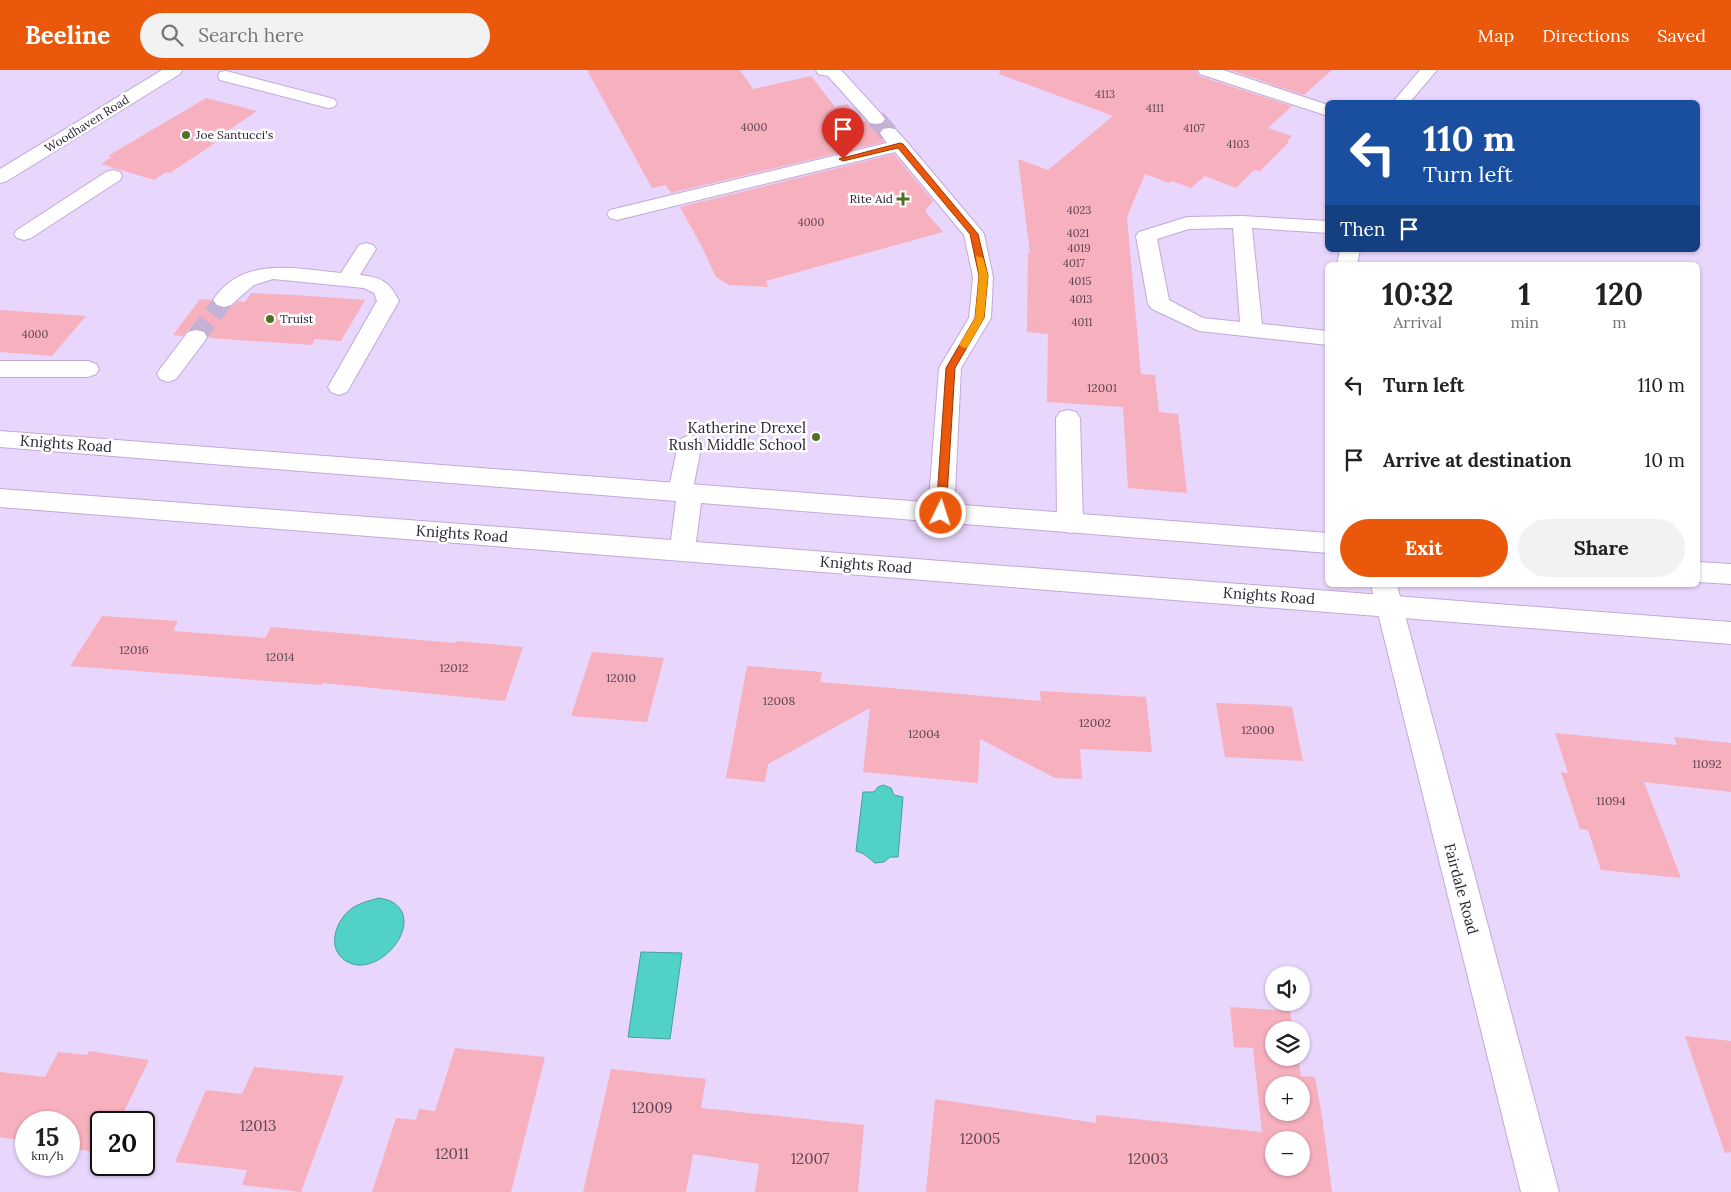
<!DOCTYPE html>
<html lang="en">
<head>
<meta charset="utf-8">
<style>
	body { margin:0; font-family:Lora,serif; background:#f2f2f2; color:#222; height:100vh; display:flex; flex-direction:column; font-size:19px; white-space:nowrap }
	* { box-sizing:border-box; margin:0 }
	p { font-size:16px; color:#767676 }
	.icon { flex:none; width:28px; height:28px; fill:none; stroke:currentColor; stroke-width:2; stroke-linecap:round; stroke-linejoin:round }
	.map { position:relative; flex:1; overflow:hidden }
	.drawer { position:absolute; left:1325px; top:192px; width:375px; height:325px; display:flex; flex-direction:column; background:#fff; border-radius:8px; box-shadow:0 1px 4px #0004 }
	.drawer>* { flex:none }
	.top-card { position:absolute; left:1325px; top:30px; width:375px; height:152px; border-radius:8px; box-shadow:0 1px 4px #0004; background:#1a4fa0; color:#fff; overflow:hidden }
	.buttons { position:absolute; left:1265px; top:896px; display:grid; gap:10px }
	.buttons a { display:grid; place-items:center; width:45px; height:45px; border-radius:50%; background:#fff; box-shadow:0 1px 4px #0004; font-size:25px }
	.speed { position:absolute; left:15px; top:1041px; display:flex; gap:10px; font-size:25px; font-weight:700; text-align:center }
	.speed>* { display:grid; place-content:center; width:65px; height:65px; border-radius:50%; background:#fff; box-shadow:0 1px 4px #0004; line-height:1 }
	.speed small { font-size:12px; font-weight:400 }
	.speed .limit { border:2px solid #111; border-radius:8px; background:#fff; color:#111 }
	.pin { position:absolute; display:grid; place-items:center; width:42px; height:42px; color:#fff; margin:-51px -21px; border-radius:50% 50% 50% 0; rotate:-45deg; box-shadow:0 0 5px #0007 }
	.pin .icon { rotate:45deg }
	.me { position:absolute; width:55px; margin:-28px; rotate:4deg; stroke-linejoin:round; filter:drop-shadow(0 0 4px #0008) }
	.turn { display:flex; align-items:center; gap:18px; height:105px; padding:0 15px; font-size:22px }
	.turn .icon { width:65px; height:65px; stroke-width:2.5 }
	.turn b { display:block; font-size:35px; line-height:42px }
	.then { display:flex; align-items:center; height:48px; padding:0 15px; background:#0003; gap:10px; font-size:19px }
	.eta { display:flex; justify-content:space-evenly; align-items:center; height:85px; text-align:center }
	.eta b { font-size:30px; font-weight:800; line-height:35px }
	.action { display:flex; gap:10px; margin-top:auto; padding:10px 15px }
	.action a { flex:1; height:58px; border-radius:30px; background:#ea580c; color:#fff; font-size:20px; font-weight:800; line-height:58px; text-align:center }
	.action a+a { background:#f2f2f2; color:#222 }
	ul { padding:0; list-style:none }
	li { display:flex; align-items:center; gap:15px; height:75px; padding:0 15px }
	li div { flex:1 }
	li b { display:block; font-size:19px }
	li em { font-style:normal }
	header { display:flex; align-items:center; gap:30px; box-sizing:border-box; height:70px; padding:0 25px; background:#ea580c; color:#fff }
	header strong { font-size:24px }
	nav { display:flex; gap:28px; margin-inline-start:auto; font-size:18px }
	.search { width:350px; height:45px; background:#f2f2f2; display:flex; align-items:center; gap:12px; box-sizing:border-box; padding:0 18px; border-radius:28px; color:#767676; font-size:19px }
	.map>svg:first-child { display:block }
</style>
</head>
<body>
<header>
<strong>Beeline</strong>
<div class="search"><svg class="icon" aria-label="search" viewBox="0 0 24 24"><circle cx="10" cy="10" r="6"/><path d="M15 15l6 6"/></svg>Search here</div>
<nav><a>Map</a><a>Directions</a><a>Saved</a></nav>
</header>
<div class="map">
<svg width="1731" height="1122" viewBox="0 0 1731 1122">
	<rect width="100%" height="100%" fill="#e9d6fd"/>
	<path fill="#52d2c6" stroke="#479e9a" d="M883 715 891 718 894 725 903 727 898 787H890L884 792 875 793 864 784 856 781 863 722H874L878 717Z
		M379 828C383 829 390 830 394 833 424 854 380 906 350 893 326 883 333 853 351 839 359 833 369 831 379 828Z
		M641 882 682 883 670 969 628 967Z"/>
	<path fill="#f7b0bd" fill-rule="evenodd" d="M587 0H740L753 19 811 6 835 37 847 34 862 52 866 51 870 55 876 56 881 55 883 57 878 63 884 72 671 123 666 115 652 118Z
		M1000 0H1196L1199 6 1292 36 1268 58 1292 66 1287 71 1289 72 1260 101 1254 100 1236 118 1205 106 1191 118 1172 111 1169 113 1145 104 1127 147 1141 304 1155 305 1159 342 1178 344 1187 423 1128 418 1123 337 1047 332 1048 264 1027 262 1028 183H1030L1018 89 1048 100 1113 46 999 4Z
		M1229 0H1332L1304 25Z
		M206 28 257 41 211 72 215 73 170 103 166 102 154 110 101 94 112 87 108 86Z
		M894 84 933 131 925 141 943 162 766 211 768 217 729 215 716 207 701 175 680 137Z
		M251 223 296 225 365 230 341 271 315 269 312 275 209 268 206 261 196 258 188 260 183 266 173 265 200 229 211 230 216 236 225 239 232 236 238 231 245 232Z
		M0 240 86 246 52 286 0 282Z
		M102 546 178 551 173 561 265 568 271 557 455 573 456 571 523 577 505 631 322 613 321 615 70 596Z
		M592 582 664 588 647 652 571 646Z
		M747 596 822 602 820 612 1041 631 1040 621 1146 627 1152 682 1080 679 1082 709 1055 708 980 669 978 713 863 702 870 638 768 694 765 712 726 708Z
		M1216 633 1272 635 1292 637 1303 691 1225 687Z
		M1555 663 1677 675 1674 667 1731 673V722L1644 712 1681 808 1601 800 1588 760 1580 759 1561 702 1568 703Z
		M1230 937 1290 941 1293 960H1274V988H1298L1301 1006 1315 1007 1322 1046 1332 1122H926L935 1029 1096 1053V1045L1262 1062 1253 978 1234 977ZM1274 1015H1301V1042H1274ZM1274 1070H1301V1098H1274Z
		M1685 966 1731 971V1082L1725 1083Z
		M455 978 545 987 511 1122H372L396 1048 416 1050 419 1039 435 1041Z
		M89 981 149 990 119 1052H101V1083L69 1078V1052H26V1071L0 1067V1002L45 1007 58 982 87 985Z
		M254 997 344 1006 301 1122 242 1115 247 1100 175 1092 206 1020 242 1024Z
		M611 999 706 1009 701 1038 864 1055 858 1122H755L759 1094 693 1084 686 1122H583Z"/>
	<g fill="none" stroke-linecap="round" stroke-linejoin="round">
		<path stroke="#c3b2d5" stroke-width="19" stroke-dasharray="19 9" stroke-linecap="butt" d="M876 49 889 63
			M196 267 224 230"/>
		<g stroke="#c0a9d8" stroke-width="2">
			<path id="minor" d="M816 0H841L882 45 885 49 882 53 876 54 870 53 828 6 818 4Z
				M1198 0H1223L1328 35V46L1200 4Z
				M1420 0H1437L1410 32H1393Z
				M226 1 334 29 337 33 334 37 328 38 220 10 218 6 220 2Z
				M889 58 895 59 906 71 981 160 984 164 993 207 991 248 961 298 954 443 950 450 941 452 932 450 928 443 939 298 969 248 973 207 964 165 895 82 617 150 610 148 607 144 610 140 887 73 880 63 883 59Z
				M113 100 120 102 122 106 120 110 31 168 24 170 17 168 14 164 17 160 106 102Z
				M1242 146 1328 151V163L1252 158 1262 254 1328 261V275L1199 261 1152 239 1148 234 1136 166 1139 162 1187 147ZM1233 158 1240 252 1203 248 1169 230 1157 169 1189 159Z
				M366 173 373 175 376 179 360 205C381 207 390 212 399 231L347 322 339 325 331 322 328 317 377 231 374 223 364 218 273 209 254 215 231 235 224 237 217 235 213 230C243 185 296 199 341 203L359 175Z
				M1340 180H1360L1357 195H1337Z
				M196 260 204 262 207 267 204 272 176 309 168 312 160 309 157 304 160 299 188 262Z
				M0 291H88L96 294 99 299 96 304 88 307H0Z
				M1068 340 1076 342 1080 348 1083 453 1079 460 1070 463 1061 460 1057 453 1056 348 1060 342Z
				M690 365 698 368 702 374 692 423 689 429 680 432 671 429 668 423 678 374 682 368Z
				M1371 515H1397L1559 1122H1521Z"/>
		</g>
		<g stroke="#c0a9d8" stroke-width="2">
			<path id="major" d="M162 0H182L180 4 7 111 0 113V99Z
				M0 361 1328 463V483L701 433 696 472 1731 552V574L0 437V419L671 470 676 431 0 377Z
				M1698 492 1731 494V514L1698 512Z"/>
		</g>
		<use href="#minor" fill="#fff" fill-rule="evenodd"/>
		<use href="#major" fill="#fff" fill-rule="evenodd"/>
	</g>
	<path fill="#ea580c" stroke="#983908" d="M900 73 903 74 978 164 988 206 984 248 955 298 946 443 941 447 936 443 946 298 975 248 979 206 970 164 898 78 843 91 839 89Z"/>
	<path fill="#f59e0b" d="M976 186 983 188 988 206 984 248 967 278H964L959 275 975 248 979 206Z"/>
	<g fill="#546f23" stroke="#fff" stroke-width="2">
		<circle cx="186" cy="65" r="5"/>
		<path d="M900.5 121.5h5v5h5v5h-5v5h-5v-5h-5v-5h5z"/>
		<circle cx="270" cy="249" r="5"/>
		<circle cx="816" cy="367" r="5"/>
	</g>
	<g text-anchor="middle" stroke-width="5" stroke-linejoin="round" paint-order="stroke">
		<g font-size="11" fill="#5f4657">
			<text x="1105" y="28">4113</text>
			<text x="1155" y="42">4111</text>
			<text x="754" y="61">4000</text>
			<text x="1194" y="62">4107</text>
			<text x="1238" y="78">4103</text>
			<text x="1079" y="144">4023</text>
			<text x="811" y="156">4000</text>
			<text x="1078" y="167">4021</text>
			<text x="1079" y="182">4019</text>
			<text x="1074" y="197">4017</text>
			<text x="1080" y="215">4015</text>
			<text x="1081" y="233">4013</text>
			<text x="1082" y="256">4011</text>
			<text x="35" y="268">4000</text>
		</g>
		<g font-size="12" fill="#2c2335" stroke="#fff">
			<text transform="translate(87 54) rotate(-32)" y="4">Woodhaven Road</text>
		</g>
		<g font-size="12" fill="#2c2335" stroke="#fff" text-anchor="start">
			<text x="196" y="69">Joe Santucci's</text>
			<text x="893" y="133" text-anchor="end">Rite Aid</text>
			<text x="280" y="253">Truist</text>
		</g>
		<g font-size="12" fill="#5f4657">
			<text x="1102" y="322">12001</text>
			<text x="134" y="584">12016</text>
			<text x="280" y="591">12014</text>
			<text x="454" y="602">12012</text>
			<text x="621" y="612">12010</text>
			<text x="779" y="635">12008</text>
			<text x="1095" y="657">12002</text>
			<text x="1258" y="664">12000</text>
			<text x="924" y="668">12004</text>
			<text x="1707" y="698">11092</text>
			<text x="1611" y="735">11094</text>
		</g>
		<g font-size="15" fill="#2c2335" stroke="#fff" text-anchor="end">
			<text x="806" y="363">Katherine Drexel<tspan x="806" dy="17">Rush Middle School</tspan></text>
		</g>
		<g font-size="15" fill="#2c2335" stroke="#fff">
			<text transform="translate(66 374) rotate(4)" y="5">Knights Road</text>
			<text transform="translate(462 464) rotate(4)" y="5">Knights Road</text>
			<text transform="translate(866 495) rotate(4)" y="5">Knights Road</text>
			<text transform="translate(1269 526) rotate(4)" y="5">Knights Road</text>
			<text transform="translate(1461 819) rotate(75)" y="5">Fairdale Road</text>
		</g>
		<g font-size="15" fill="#5f4657">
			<text x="652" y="1043">12009</text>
			<text x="258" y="1061">12013</text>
			<text x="980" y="1074">12005</text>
			<text x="452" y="1089">12011</text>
			<text x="810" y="1094">12007</text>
			<text x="1148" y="1094">12003</text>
		</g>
	</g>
</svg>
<div class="buttons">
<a><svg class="icon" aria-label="sound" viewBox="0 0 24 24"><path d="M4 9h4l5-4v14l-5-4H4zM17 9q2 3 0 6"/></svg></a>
<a><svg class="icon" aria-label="layers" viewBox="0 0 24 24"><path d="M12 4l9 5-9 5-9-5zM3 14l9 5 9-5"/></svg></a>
<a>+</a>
<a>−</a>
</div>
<div class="speed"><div>15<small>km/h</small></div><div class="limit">20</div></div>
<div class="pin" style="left:843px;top:89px;background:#d93025"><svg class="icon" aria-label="arrive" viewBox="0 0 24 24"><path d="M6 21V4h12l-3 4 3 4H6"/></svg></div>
<svg class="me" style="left:941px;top:443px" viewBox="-20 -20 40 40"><circle r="17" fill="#ea580c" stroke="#fff" stroke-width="3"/><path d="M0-11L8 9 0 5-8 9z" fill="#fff"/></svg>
<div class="top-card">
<div class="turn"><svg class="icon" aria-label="left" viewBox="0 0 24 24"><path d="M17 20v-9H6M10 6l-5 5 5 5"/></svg><div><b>110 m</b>Turn left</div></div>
<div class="then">Then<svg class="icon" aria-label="arrive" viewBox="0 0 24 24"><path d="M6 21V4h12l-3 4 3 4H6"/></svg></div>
</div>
<section class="drawer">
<div class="eta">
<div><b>10:32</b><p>Arrival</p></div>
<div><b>1</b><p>min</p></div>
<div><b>120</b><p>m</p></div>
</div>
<ul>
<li><svg class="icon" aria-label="left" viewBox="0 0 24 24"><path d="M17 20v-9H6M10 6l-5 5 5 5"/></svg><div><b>Turn left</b></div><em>110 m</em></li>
<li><svg class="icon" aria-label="arrive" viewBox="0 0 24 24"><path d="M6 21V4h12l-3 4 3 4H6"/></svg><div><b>Arrive at destination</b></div><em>10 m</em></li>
</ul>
<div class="action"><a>Exit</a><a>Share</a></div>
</section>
</div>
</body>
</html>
